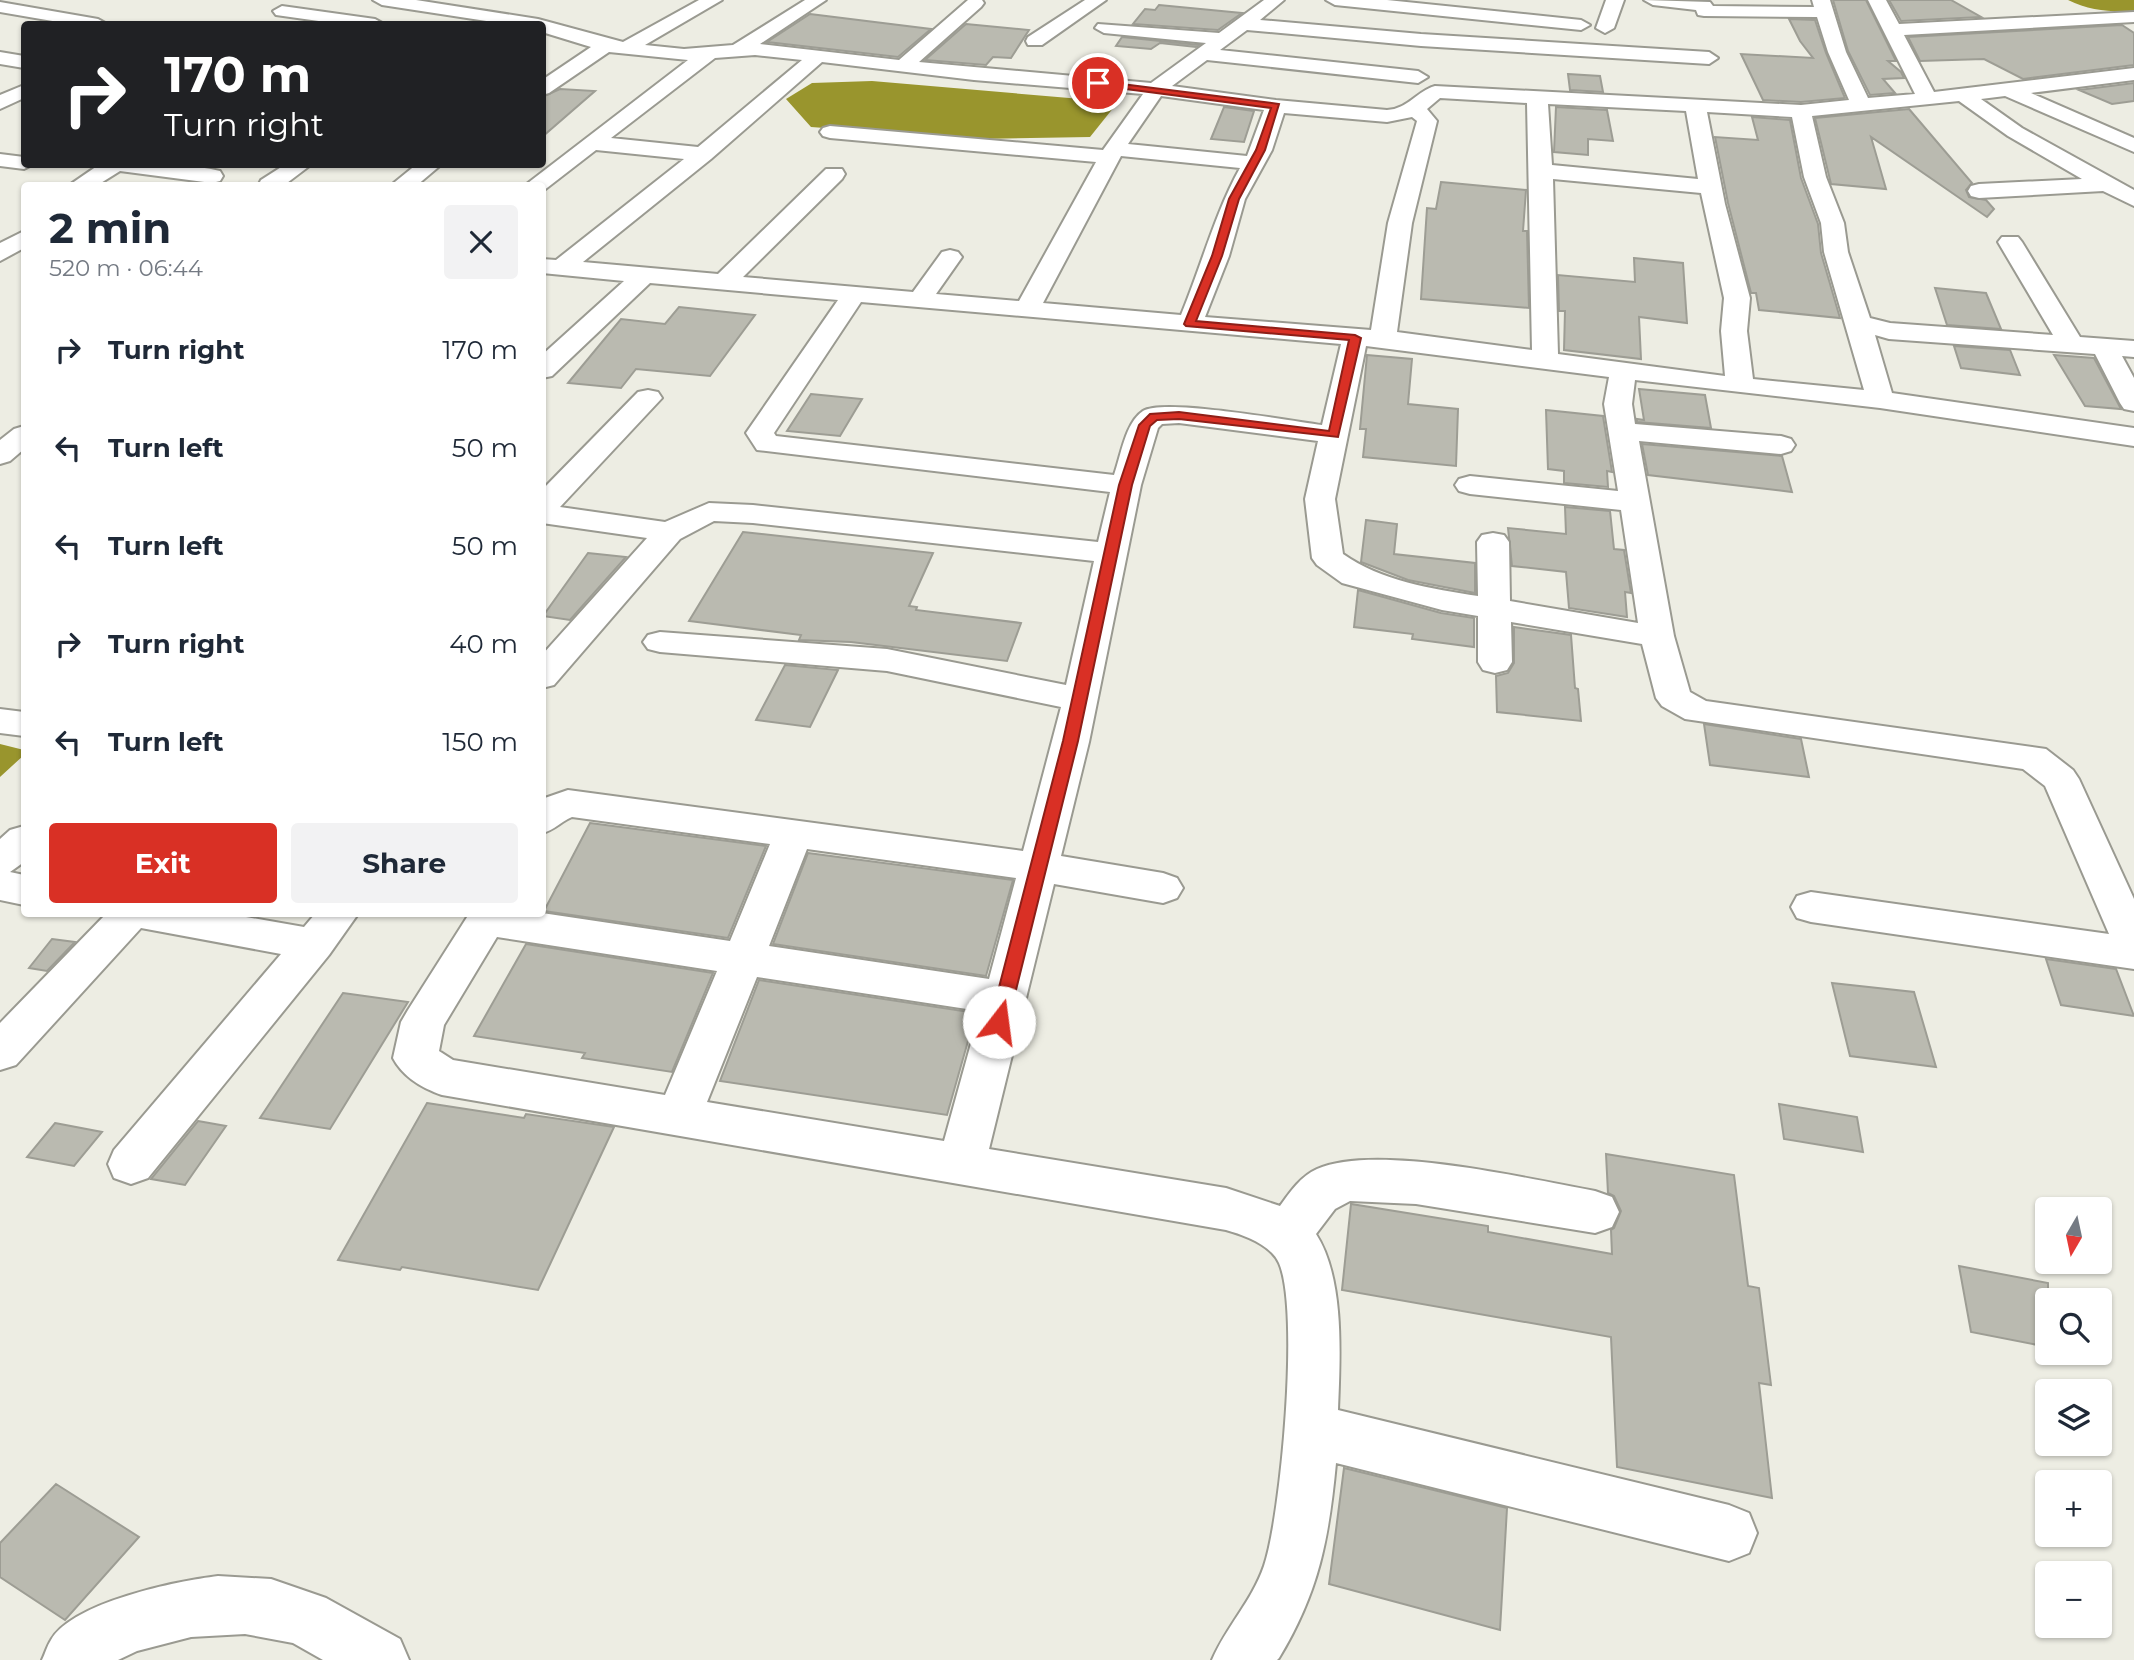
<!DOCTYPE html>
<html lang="en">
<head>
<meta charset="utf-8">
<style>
	body { margin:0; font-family:Montserrat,sans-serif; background:#f2f2f3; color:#1f2937; height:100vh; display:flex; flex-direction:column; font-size:26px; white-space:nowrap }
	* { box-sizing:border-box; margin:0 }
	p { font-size:23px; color:#747a83 }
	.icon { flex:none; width:38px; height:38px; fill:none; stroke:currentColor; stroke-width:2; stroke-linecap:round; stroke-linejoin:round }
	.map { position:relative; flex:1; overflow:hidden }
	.details { position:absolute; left:21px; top:182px; width:525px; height:735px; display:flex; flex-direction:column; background:#fff; border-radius:7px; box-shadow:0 2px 5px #0004 }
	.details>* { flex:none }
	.guide { position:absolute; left:21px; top:21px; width:525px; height:147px; border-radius:7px; box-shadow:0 2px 5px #0004; background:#202124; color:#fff; overflow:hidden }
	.needle { width:46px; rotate:189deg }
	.tools { position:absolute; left:2035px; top:1197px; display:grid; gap:14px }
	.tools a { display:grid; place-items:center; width:77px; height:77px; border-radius:7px; background:#fff; box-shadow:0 2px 5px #0004; font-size:35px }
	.pin { position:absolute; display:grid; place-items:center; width:60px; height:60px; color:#fff; margin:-30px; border:4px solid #fff; border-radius:50%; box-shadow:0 2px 7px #0007 }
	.me { position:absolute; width:77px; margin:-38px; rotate:15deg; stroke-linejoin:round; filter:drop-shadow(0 0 5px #0008) }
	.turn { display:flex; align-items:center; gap:24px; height:147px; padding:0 28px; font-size:32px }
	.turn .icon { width:91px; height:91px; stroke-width:2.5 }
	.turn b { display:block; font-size:49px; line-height:60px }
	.round { display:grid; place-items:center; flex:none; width:74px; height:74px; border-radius:7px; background:#f2f2f3 }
	.overview { display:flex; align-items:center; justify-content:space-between; height:119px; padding:0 28px }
	h1 { font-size:42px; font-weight:700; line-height:52px }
	.cta { display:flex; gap:14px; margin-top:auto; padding:14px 28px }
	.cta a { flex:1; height:80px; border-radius:7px; background:#d93025; color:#fff; font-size:28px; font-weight:700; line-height:80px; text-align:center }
	.cta a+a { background:#f2f2f3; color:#1f2937 }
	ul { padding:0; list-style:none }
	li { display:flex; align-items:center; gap:21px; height:98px; padding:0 28px }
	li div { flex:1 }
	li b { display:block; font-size:26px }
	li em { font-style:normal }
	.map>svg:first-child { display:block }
</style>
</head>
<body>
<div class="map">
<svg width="2134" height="1660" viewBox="0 0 2134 1660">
	<rect width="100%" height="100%" fill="#edede3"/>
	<path fill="#99952d" d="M2068 0H2134V11C2110 12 2090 11 2068 0Z
		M872 81 1093 100 1114 107 1090 137 977 139 811 127 786 99 812 83Z
		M0 744 24 750V755L0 777Z"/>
	<path fill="#babab0" stroke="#9d9d94" stroke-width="2" d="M1833 0H1866L1896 61H1888L1901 72 1904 78 1883 79 1895 93 1870 95 1848 51Z
		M1889 0H1951L1981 17 1901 21Z
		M1159 5 1242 13 1218 30 1133 24 1145 9 1155 10Z
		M810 14 931 29 898 57 767 42Z
		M1789 19 1815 20 1826 53 1845 98 1801 102 1763 100 1741 54 1813 58 1800 41Z
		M966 24 1029 30 1011 58 993 57 986 65 925 60Z
		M2122 25 2134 33V65L2023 79 1984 59 1920 61 1908 37Z
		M1122 37 1199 45 1196 47 1160 43 1151 49 1116 46Z
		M1568 74 1600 76 1603 92 1570 90Z
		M2134 83V101L2112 104 2079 90Z
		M560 89 595 91 542 137V97Z
		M1224 107 1254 111 1244 142 1211 139Z
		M1556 107 1607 110 1613 141 1588 139V155L1554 152Z
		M1909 109 1972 183 1966 190 1969 197 1986 200 1994 209 1987 217 1871 137 1886 189 1831 184 1815 118Z
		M1752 117 1790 120 1801 178 1818 224 1821 253 1840 318 1759 310 1756 293H1751L1728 203 1715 137 1758 140Z
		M1441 182 1526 190 1523 231H1527L1529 308 1421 299 1427 208 1436 209Z
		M1634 258 1683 263 1687 323 1639 317 1641 359 1564 350 1565 311H1559L1558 275 1635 282Z
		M1935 288 1986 293 2001 329 1947 325Z
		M679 307 755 315 710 376 636 369 621 388 568 383 621 319 665 324Z
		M1954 346 2010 350 2020 375 1961 368Z
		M1367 355 1412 359 1408 404 1458 409 1456 466 1363 457 1366 429H1360Z
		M2054 355 2094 358 2121 409 2085 406Z
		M1639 389 1705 395 1711 428 1637 422V419L1644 420Z
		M811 394 862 399 840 436 787 431Z
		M1546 410 1603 416 1612 472 1607 471 1608 487 1564 483V471L1548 469Z
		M1642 444 1782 456 1792 492 1648 475Z
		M1565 507 1610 511 1614 549 1624 550 1631 593 1625 592 1627 617 1569 608 1566 572 1512 566 1508 528 1566 534Z
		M1366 520 1397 524 1394 554 1475 563V593L1408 580 1361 562Z
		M743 532 933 553 909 606 917 607 916 610 1021 623 1007 661 851 642 799 640 801 635 689 621Z
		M588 553 626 557 570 620 543 616Z
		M1358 590 1441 613 1474 618V647L1412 639 1413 634 1354 627Z
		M1514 627 1571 635 1575 688 1578 689 1581 721 1497 712 1496 676 1508 673 1514 663Z
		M785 665 838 670 810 727 756 720Z
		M1704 724 1801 739 1809 777 1710 765Z
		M590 823 766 846 728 938 544 911Z
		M808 853 1013 880 986 976 773 944Z
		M52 939 75 942 47 971 29 968Z
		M526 944 713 973 672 1072 582 1058 585 1053 474 1036Z
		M2046 959 2116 969 2134 1016 2061 1005Z
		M759 980 976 1013 947 1115 720 1081Z
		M1832 983 1914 992 1936 1067 1850 1056Z
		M343 993 408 1002 330 1129 260 1118Z
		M427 1103 524 1118 526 1114 614 1127 538 1290 402 1267 400 1270 338 1260Z
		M1779 1104 1857 1117 1863 1152 1784 1139Z
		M198 1121 226 1126 185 1185 151 1179Z
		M55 1123 102 1132 74 1166 27 1157Z
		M1606 1154 1734 1175 1748 1286 1759 1288 1771 1385 1759 1383 1772 1498 1617 1467 1611 1337 1342 1290 1351 1204 1488 1226V1232L1612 1254 1611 1230 1614 1228 1621 1211 1614 1196 1608 1193Z
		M1959 1266 2048 1283V1347L1971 1332Z
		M1344 1468 1507 1508 1500 1630 1329 1584Z
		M56 1484 139 1537 65 1620 0 1577V1543Z"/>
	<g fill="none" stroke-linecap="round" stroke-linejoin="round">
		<g stroke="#9a9a91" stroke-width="4">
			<path id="street" d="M373 0H416L538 19 623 42 699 0H722L645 45 684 49 733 45 805 0H826L760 44 899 60 968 0H982L984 3 981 7 919 62 1151 83 1206 43 1104 33 1095 28 1098 24 1219 33 1264 0H1284L1260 20 1421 34 1709 52 1718 58 1709 64 1421 46 1247 30 1220 50 1418 71 1428 77 1418 83 1207 60 1172 86 1276 100 1387 110C1408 109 1417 91 1435 86L1801 105 1849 100 1828 52 1817 17 1704 16 1698 15 1696 10 1653 5 1644 0 1710 2 1713 6 1814 7 1812 0H1830L1846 52 1868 98 1915 94 1868 0H1886L1899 24 2134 12V22L1904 35 1934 92 2134 68V80L2031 93 2134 138V152L2005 96 1981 99 2022 128 2134 190V206L2103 191 1979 198 1971 196 1968 191 1971 186 1979 184 2082 179 2008 136 1959 101 1812 116 1826 177 1844 223 1848 252 1870 318 1890 323 2053 335 1998 242 2002 237H2018L2022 242 2080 337 2134 341V357L2122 356 2134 378V411L2124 409 2120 403 2095 354 1889 339 1875 335 1892 393 2134 428V446L1880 408 1635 380 1632 404 1635 424 1781 436 1791 439 1795 445 1791 451 1781 454 1639 441 1674 636 1690 692 1706 701 2046 749 2073 770 2079 779 2134 899V969L1811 922 1797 918 1791 907 1797 896 1811 892 2109 934 2045 786 2023 769 1685 719 1662 706 1656 698 1642 644 1511 622 1512 662 1507 670 1495 673 1483 670 1478 662V616L1442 610 1342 583 1317 565 1312 558 1305 499 1318 441 1179 423 1162 424 1158 428 1141 485 1089 742 1061 856 1163 873 1177 878 1183 888 1177 898 1163 903 1054 884 989 1149 1226 1188 1280 1206C1290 1192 1301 1176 1317 1169 1376 1143 1529 1179 1595 1191L1612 1197 1619 1212 1612 1227 1595 1233 1416 1204 1350 1201 1335 1209 1316 1234C1345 1279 1340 1358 1338 1410L1729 1505 1749 1513 1757 1533 1749 1553 1729 1561 1336 1463C1329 1538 1319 1592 1279 1658L1277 1660H1212C1226 1627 1252 1601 1264 1566 1281 1516 1300 1310 1279 1263 1271 1245 1244 1235 1226 1230L442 1095C422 1088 403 1077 393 1058L401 1022 408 1010 469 914 542 913 730 941 770 844 572 817C560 822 555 830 542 833V799L568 790 1023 851 1061 707 887 671 660 652 648 649 643 642 648 635 660 632 887 649 1066 685 1094 561 753 523 714 521 680 539 554 685 542 688V655L647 538 542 523V490L638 392 648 390 658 392 662 398 560 507 665 522 709 503 753 505 1098 542 1110 492 757 450 746 433 838 300 650 283 552 376 542 378V355L624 281 542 273V259L556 260 684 159 596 150 543 191 542 186H524L688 60 609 52 549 93 542 95V80L591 47 542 32V24H506L382 5ZM755 55 802 60 698 147 611 138 715 58ZM822 62 974 80 1143 94 1103 150 830 126 823 128 820 132 823 136 830 138 1096 162 1019 301 936 294 962 257 958 252 950 250 942 252 913 292 743 277 842 179 845 174 842 169H826L718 274 583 262 711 159ZM1161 96 1264 110 1247 156 1128 144ZM1440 98 1527 103 1532 350 1397 332 1412 223 1437 121 1427 109ZM1548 104 1686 111 1698 179 1552 165ZM1707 112 1792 117 1804 177 1821 223 1824 252 1864 390 1753 379 1747 331 1750 298 1725 204ZM1284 113 1387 122 1412 117 1417 121 1388 223 1371 330 1205 317 1229 256 1245 199 1272 150ZM1121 156 1240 168C1215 213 1201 267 1181 315L1043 303ZM1553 179 1701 193 1724 298 1721 331 1725 376 1558 354ZM861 302 1341 344 1322 425C1291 421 1164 398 1143 411 1125 423 1121 456 1114 475L776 436 774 433ZM1366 346 1609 377 1604 404 1618 491 1470 476 1459 479 1455 485 1459 491 1470 494 1621 510 1638 623 1510 601 1509 542 1504 535 1493 533 1482 535 1477 542 1478 596C1432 589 1381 581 1343 554L1335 499ZM807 849 1016 878 989 979 769 946ZM497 937 717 971 665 1095 453 1060 439 1051 444 1025ZM757 977 980 1011 944 1141 707 1102Z
				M1085 0H1106L1042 45H1028L1026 41 1028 37Z
				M1326 0H1387L1581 20 1590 25 1581 30 1335 5Z
				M1606 0H1624L1614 28 1605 33 1596 28Z
				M0 2 98 19 107 24H70L0 12Z
				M282 6 375 19 384 24H340L276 15 273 11Z
				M0 52 24 56V68L0 64Z
				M24 85V98L0 109V95Z
				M0 154 24 157V164H34L24 169 0 166Z
				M100 164C139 164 181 162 220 171L223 176 220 181 212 183 120 171 96 186H68Z
				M286 164H312L283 186H258L261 180Z
				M417 164H442L416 186H390Z
				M24 231V248L0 261V243Z
				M24 426V449L10 461 0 464V440L14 429Z
				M0 709 24 712V736L0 733Z
				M24 826V862L10 872 24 875V905L0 900V839L10 830Z
				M106 914H229L304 927 315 914H358L329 955 148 1178 131 1184 114 1178 108 1164 114 1150 281 954 141 928 16 1065 0 1070V1023Z
				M218 1576 271 1579 326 1598 400 1639 409 1660H323L293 1643 245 1634 191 1637 137 1651 118 1660H42C45 1654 47 1646 51 1640 73 1602 177 1581 218 1576Z"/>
		</g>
		<use href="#street" fill="#fff" fill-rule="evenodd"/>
	</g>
	<path fill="#d93025" stroke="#8d1f18" stroke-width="2" d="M1098 81 1279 104 1265 150 1239 199 1222 256 1196 321 1355 335 1361 338 1338 437 1179 419 1157 420 1150 426 1132 485 1078 741 1008 1022 1005 1027H992L990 1022 1063 741 1119 485 1139 425 1150 414 1179 412 1329 431 1349 340 1186 326 1184 324 1212 256 1229 199 1256 150 1271 108 1095 85Z"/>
</svg>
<div class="tools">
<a><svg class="needle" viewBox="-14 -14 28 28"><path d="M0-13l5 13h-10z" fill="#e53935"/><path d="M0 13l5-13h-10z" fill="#747a83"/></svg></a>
<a><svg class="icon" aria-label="search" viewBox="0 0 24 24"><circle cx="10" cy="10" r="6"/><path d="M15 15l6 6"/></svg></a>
<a><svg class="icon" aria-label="layers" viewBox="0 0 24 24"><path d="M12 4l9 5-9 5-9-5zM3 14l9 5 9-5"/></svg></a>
<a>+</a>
<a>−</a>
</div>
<div class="pin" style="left:1098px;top:83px;background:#d93025"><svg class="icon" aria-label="arrive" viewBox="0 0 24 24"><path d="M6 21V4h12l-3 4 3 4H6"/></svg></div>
<svg class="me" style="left:999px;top:1022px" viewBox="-20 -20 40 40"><circle r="19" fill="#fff"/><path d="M0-13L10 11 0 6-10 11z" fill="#d93025"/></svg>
<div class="guide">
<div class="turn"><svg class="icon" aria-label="right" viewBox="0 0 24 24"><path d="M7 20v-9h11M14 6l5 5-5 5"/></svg><div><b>170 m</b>Turn right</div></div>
</div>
<section class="details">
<div class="overview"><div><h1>2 min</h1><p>520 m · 06:44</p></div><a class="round"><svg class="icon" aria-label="close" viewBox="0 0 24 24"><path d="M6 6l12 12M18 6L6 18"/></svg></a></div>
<ul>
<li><svg class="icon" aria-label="right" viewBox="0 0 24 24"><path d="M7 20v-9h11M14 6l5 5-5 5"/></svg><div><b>Turn right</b></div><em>170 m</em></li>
<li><svg class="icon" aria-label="left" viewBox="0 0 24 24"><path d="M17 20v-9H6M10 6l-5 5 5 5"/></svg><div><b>Turn left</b></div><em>50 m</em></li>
<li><svg class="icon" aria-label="left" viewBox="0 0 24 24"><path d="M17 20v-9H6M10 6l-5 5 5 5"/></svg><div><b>Turn left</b></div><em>50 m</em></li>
<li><svg class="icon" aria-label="right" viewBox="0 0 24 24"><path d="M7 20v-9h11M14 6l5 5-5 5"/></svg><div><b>Turn right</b></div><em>40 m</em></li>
<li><svg class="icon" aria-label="left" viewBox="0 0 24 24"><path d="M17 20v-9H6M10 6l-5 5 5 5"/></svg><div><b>Turn left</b></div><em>150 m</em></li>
</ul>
<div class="cta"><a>Exit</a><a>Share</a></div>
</section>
</div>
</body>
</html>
